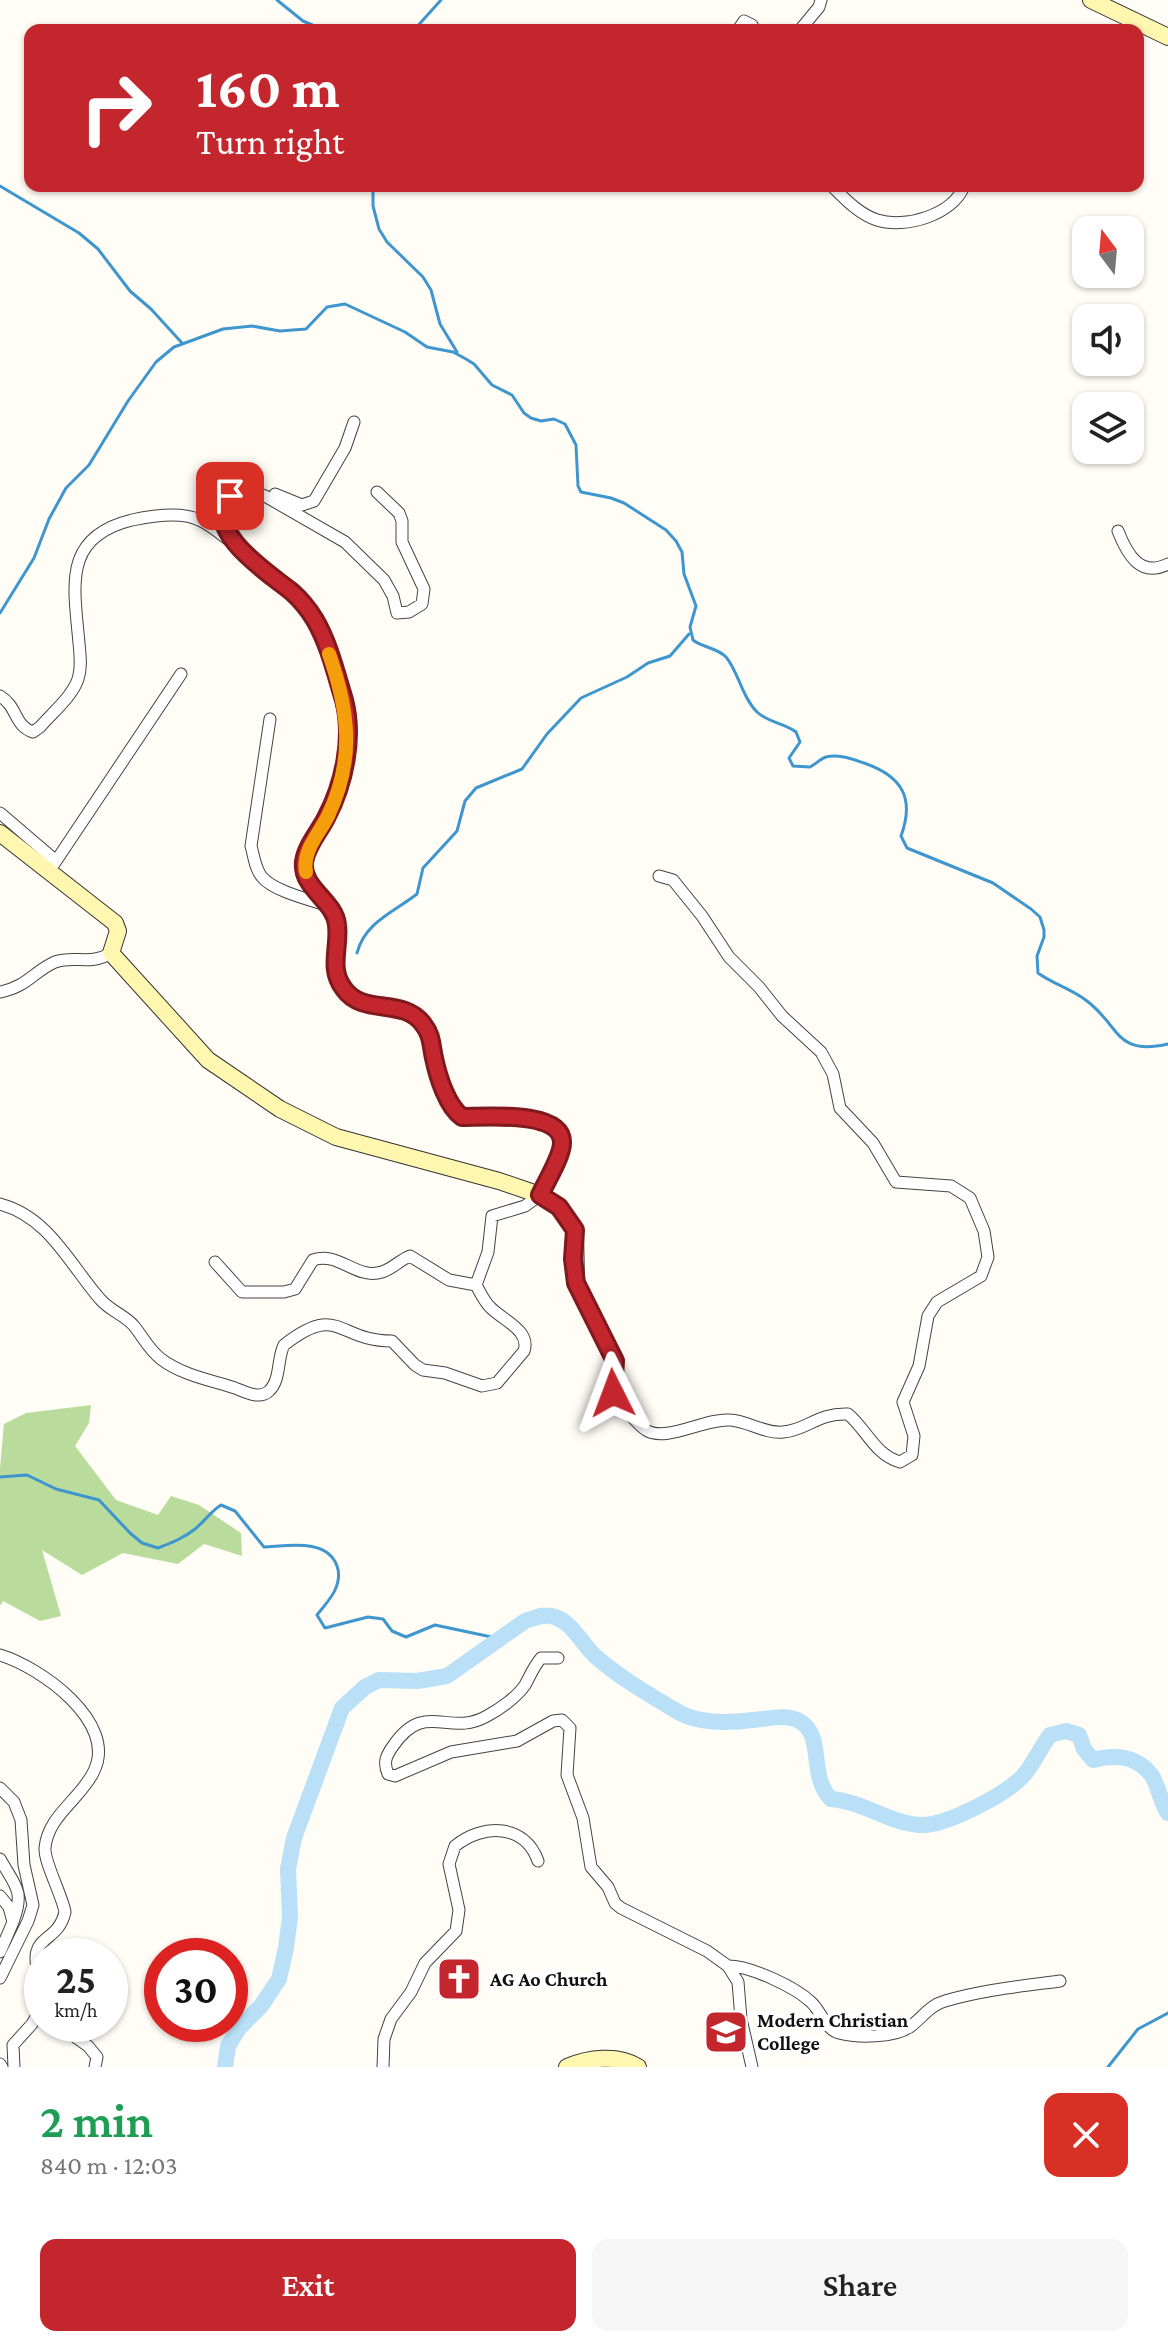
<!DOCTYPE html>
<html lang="en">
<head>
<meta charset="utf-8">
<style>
	body { margin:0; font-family:"Crimson Pro",serif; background:#f6f6f6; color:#222; height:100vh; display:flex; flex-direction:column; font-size:30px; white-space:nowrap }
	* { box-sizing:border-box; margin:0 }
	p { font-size:26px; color:#767676 }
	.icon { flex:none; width:44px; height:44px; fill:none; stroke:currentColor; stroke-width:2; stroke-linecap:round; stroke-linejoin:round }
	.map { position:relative; height:2067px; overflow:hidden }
	.drawer { display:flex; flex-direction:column; background:#fff; flex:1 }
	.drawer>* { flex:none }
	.guide { position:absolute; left:24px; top:24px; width:1120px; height:168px; border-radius:16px; box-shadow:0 2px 6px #0004; background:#c4262e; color:#fff; overflow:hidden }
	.needle { width:52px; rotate:344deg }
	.controls { position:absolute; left:1072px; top:216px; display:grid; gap:16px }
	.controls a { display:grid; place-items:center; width:72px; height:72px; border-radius:16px; background:#fff; box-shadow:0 2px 6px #0004; font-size:40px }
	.speed { position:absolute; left:24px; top:1938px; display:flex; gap:16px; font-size:40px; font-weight:700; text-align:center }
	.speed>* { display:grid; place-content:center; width:104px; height:104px; border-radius:50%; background:#fff; box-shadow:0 2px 6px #0004; line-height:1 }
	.speed small { font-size:20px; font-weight:400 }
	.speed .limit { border:12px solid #d22; background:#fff; color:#111 }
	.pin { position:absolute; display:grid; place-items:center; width:68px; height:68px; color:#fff; margin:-34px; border-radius:16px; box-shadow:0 4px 12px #0006 }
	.me { position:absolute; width:88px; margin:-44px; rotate:357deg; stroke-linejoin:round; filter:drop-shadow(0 0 6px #0008) }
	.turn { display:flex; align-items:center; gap:28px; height:168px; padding:0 40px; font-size:36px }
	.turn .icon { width:104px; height:104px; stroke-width:2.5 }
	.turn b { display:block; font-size:56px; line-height:68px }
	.round { display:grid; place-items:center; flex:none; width:84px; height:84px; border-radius:16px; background:#f6f6f6 }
	.overview { display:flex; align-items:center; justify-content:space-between; height:136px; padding:0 40px }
	h1 { font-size:48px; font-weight:600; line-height:60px; color:#1e9e55 }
	.cta { display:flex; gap:16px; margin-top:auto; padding:16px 40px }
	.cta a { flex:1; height:92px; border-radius:16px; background:#c4262e; color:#fff; font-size:32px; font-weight:600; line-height:92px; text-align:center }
	.cta a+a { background:#f6f6f6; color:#222 }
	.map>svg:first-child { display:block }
</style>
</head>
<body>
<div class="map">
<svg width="1168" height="2067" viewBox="0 0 1168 2067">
	<rect width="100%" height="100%" fill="#fffdf5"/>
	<path fill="#b9dc9c" d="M91 1405 89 1423 75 1446 116 1500 158 1515 171 1496 199 1505 241 1533 242 1556 204 1544 178 1564 123 1553 82 1575 42 1550 61 1616 40 1621 3 1601 0 1606V1468L4 1424 26 1413Z"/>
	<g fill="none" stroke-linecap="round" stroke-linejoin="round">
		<path stroke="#3f96cf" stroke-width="3" d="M277 0 303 21 324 30
			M414 30 441 0
			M0 186 79 233 98 249 130 291 151 309 182 343
			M373 186V206L379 229 387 242 423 277 431 290 440 324 457 352
			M0 613 34 558 49 519 66 488 89 465 128 401 156 362 174 347 223 329 252 326 280 331 306 329 327 307 345 304 405 332 427 347 453 352 466 359 474 364 492 385 512 395 524 413 531 418 541 421 554 419 565 424 576 445 578 486 581 492 611 498 624 503 666 530 676 541 682 552 684 574 696 606 690 627 693 640C703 648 716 647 726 657 738 671 742 697 757 712 769 723 784 723 796 732L800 742 789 758 793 766 810 767C816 764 820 759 826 757 839 754 852 759 864 763 902 776 915 798 901 836L907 848 993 883 1031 909 1040 917 1044 930V937L1037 956 1038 973C1053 984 1072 989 1087 1001 1121 1027 1115 1056 1168 1044
			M357 953C365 922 394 912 417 894L423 868 457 831 465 801 476 788 522 769 547 734 581 698 627 677 648 663 670 656 689 634
			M0 1477 27 1475 56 1489 99 1500 130 1533 142 1543 158 1548C171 1543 184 1538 195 1529 205 1521 210 1512 221 1505L235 1511 264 1547C288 1546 327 1538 337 1566 340 1574 339 1581 335 1590 331 1599 323 1607 317 1615L325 1628 368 1617 383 1619 392 1631 406 1637 435 1625 501 1639
			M1108 2067 1138 2029 1168 2013"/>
		<path stroke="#b9e0f7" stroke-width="16" d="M225 2067 228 2046 239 2028 261 2006 279 1979 286 1948 290 1917 288 1869 294 1838 342 1708 365 1687 379 1680 417 1681 447 1676 525 1621C534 1618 545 1613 555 1617 571 1622 582 1643 594 1655 617 1676 648 1694 675 1710 696 1724 729 1723 753 1720 769 1719 787 1713 801 1722 825 1738 808 1776 831 1799 862 1801 889 1823 919 1825 945 1827 1006 1794 1023 1776 1034 1764 1040 1748 1050 1735L1066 1731 1079 1735 1084 1749 1093 1760C1115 1754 1138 1756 1152 1776 1159 1787 1160 1802 1168 1813"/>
		<g stroke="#444" stroke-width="13">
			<path id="street" d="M738 30 744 21 752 25 754 30
				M800 30 819 7 821 0
				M832 186C845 199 859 214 877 220 905 229 953 215 964 186
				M275 494 302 505 314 501 345 448 354 422
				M1118 531C1127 554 1140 578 1168 564
				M0 696C18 707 14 726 33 732L40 727C52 713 72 697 78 679 82 667 80 655 79 643 74 586 62 537 132 520 151 516 181 511 199 520 211 525 223 536 234 544
				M270 719 251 846C254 856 255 869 262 877 273 891 311 900 329 906
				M0 813 56 861
				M48 873 181 674
				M0 992C27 987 34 971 55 962 75 955 90 966 111 953
				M0 1204C49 1217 70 1265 100 1299 110 1311 125 1315 134 1326 143 1337 149 1350 161 1359 182 1375 210 1380 235 1388 245 1392 260 1400 269 1391 281 1380 277 1358 284 1345 339 1302 337 1341 392 1341L415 1365 423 1370 445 1373 482 1386 497 1383 524 1351C531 1330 502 1320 490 1307 484 1301 480 1292 476 1285L488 1252 492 1216 525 1206 540 1195 562 1147V1136L557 1128 537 1119 462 1117C431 1095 443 1028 410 1012 394 1004 372 1006 354 1001 322 968 343 959 337 922 334 900 306 889 304 866 303 849 320 831 327 817 351 769 351 720 335 670 328 649 320 627 307 610 293 590 272 576 253 561 247 556 239 551 235 545 226 531 213 501 236 493 247 489 256 492 265 496L345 542 384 580 393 596 397 613 409 612 422 604 424 589 402 542V521L399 513 377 492
				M215 1262 242 1292H284L295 1289 313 1260C339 1251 356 1280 382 1272 392 1269 400 1260 410 1256L449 1280 476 1285
				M615 1361 613 1393C623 1405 633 1421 646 1430 666 1443 705 1418 730 1420 748 1421 765 1434 783 1432 808 1430 816 1413 848 1414 867 1430 875 1455 900 1462L912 1455 914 1436 903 1402 919 1366 928 1316 937 1302 981 1276 988 1257 984 1231 970 1198 951 1186 896 1182 873 1143 840 1108 833 1074 821 1052 782 1016 759 987 729 957 702 916 673 880 659 876
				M0 1655C40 1667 118 1722 94 1771 81 1799 48 1815 45 1848 44 1862 62 1895 65 1912 57 1948 22 1930 42 1986
				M558 1658H541C534 1666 530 1676 525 1685 517 1697 500 1709 487 1716 448 1738 425 1699 393 1746 386 1756 383 1762 388 1774L395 1776 451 1752 517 1741 553 1721 562 1720 570 1728 567 1775 583 1818 591 1867 608 1887 615 1903 621 1908 707 1951 728 1966 738 1982 741 2019 752 2067
				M0 1788 14 1802 21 1820 24 1865 33 1905 28 1921 0 1978
				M0 1859C15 1886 25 1890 13 1922
				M0 1896 9 1907 13 1922 0 1952
				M728 1966C751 1966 795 1987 811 2002 821 2011 826 2030 839 2033 858 2038 895 2038 911 2026 923 2017 930 2005 945 2001 982 1990 1022 1986 1060 1981
				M57 2024 88 2046 97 2057 95 2067
				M0 2064 2 2067
				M14 2067 13 2045 32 2024 42 2007
				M383 2067 384 2039 391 2019 411 1992 425 1963 456 1931 459 1910 449 1864 455 1846C483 1823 525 1824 538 1861"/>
		</g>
		<g stroke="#333" stroke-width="18">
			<path id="secondary" d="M1091 0 1168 37
				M0 833 115 923 118 931 111 953 208 1060 280 1109 336 1137 499 1181 540 1195 559 1207 575 1230 576 1283 615 1361
				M567 2067C588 2058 618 2054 638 2067"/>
		</g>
		<use href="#street" stroke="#fff" stroke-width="11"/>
		<use href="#secondary" stroke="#fff6b0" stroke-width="16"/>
	</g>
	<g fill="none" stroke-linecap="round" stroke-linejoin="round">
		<g stroke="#7f191e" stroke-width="20">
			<path id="route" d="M230 496C200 530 270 574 292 592 301 600 309 610 315 620 329 644 336 674 344 700 354 738 344 784 326 818 319 832 306 846 304 862 301 888 335 901 337 925 340 948 328 968 344 989 363 1016 403 997 423 1024 432 1035 431 1045 434 1058 438 1077 447 1106 462 1117 485 1117 563 1110 562 1143 562 1156 546 1182 540 1195L559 1207 575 1230 573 1259 576 1283 615 1361 613 1393"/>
		</g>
		<use href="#route" stroke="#c4262e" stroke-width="14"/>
		<path stroke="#f59e0b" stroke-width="14" d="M306 872C302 851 319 834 328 816 355 759 349 711 329 654"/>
	</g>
	<defs>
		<g id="church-square" transform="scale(2.3)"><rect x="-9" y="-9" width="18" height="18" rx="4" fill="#c4262e" stroke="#fff"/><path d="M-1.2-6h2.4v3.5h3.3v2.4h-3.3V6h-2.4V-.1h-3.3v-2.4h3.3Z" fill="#fff"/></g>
		<g id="university-square" transform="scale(2.3)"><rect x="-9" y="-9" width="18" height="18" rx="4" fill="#c4262e" stroke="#fff"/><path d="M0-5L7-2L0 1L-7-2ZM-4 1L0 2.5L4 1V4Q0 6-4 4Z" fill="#fff"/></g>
	</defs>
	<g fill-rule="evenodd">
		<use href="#church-square" x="459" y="1979"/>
		<use href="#university-square" x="726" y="2032"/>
	</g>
	<g text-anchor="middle" stroke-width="8" stroke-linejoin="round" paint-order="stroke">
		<g font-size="20" font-weight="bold" fill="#111" stroke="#fff" text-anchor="start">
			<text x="490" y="1986">AG Ao Church</text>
			<text x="757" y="2027">Modern Christian<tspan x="757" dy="23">College</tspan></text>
		</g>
	</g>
</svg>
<div class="controls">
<a><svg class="needle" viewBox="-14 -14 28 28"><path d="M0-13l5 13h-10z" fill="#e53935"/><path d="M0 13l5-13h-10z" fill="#767676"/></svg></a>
<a><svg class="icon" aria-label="sound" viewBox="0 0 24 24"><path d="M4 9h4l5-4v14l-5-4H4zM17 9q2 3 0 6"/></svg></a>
<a><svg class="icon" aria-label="layers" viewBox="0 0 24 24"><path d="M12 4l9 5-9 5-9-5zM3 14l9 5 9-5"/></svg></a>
</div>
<div class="speed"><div>25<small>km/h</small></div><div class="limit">30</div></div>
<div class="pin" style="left:230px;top:496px;background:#d93025"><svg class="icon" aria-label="arrive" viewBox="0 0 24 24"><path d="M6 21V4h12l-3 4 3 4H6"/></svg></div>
<svg class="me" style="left:613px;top:1393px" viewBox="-20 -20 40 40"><path d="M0-17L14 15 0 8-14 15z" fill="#c4262e" stroke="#fff" stroke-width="4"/></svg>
<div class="guide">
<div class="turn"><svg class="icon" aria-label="right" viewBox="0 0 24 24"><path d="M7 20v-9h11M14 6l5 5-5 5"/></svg><div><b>160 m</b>Turn right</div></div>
</div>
</div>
<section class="drawer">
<div class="overview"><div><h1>2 min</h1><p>840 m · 12:03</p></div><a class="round" style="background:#d93025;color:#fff"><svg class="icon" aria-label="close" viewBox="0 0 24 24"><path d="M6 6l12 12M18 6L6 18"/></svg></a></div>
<div class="cta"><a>Exit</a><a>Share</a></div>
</section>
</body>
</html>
